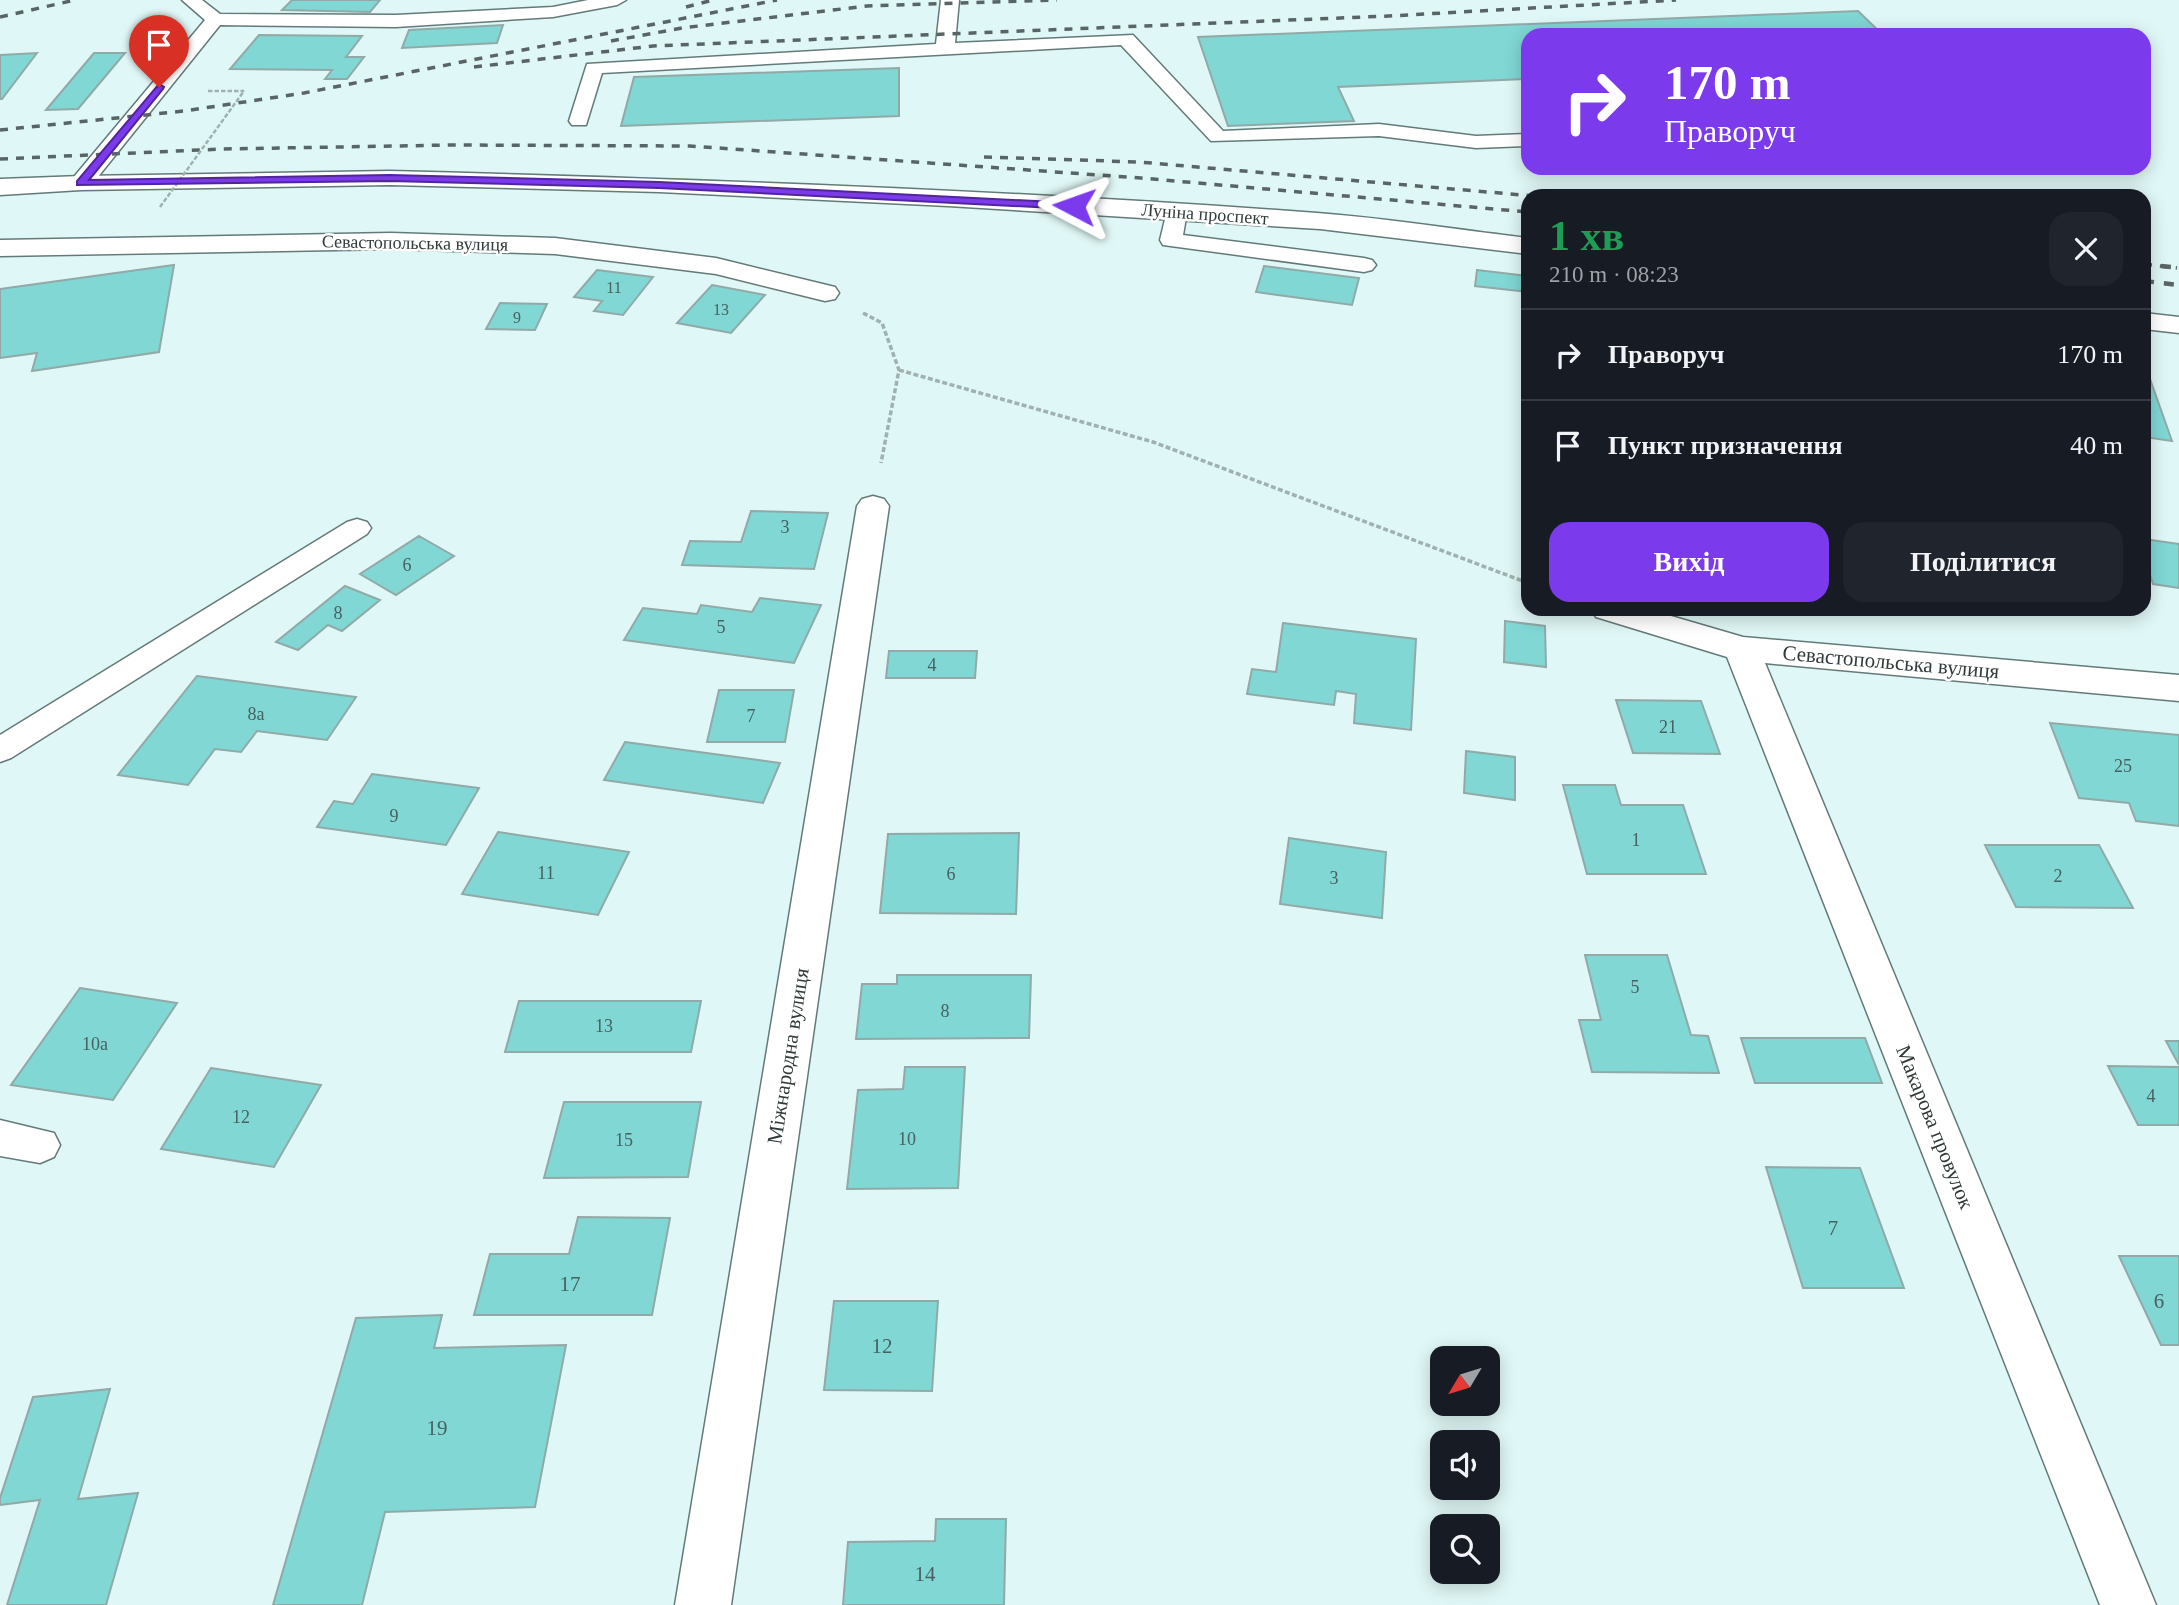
<!DOCTYPE html>
<html lang="uk">
<head>
<meta charset="utf-8">
<style>
	body { margin:0; font-family:Georgia,serif; background:#20242c; color:#f1f3f6; height:100vh; display:flex; flex-direction:column; font-size:26px; white-space:nowrap }
	* { box-sizing:border-box; margin:0 }
	p { font-size:23px; color:#9ea1a6 }
	.icon { flex:none; width:38px; height:38px; fill:none; stroke:currentColor; stroke-width:2; stroke-linecap:round; stroke-linejoin:round }
	.map { position:relative; flex:1; overflow:hidden }
	.side { position:absolute; left:1521px; top:189px; width:630px; height:427px; display:flex; flex-direction:column; background:#171b24; border-radius:21px; box-shadow:0 4px 18px #0003 }
	.side>* { flex:none }
	.banner { position:absolute; left:1521px; top:28px; width:630px; height:147px; border-radius:21px; box-shadow:0 4px 18px #0003; background:#7c3aed; color:#fff; overflow:hidden }
	.needle { width:46px; rotate:232deg }
	.buttons { position:absolute; left:1430px; top:1346px; display:grid; gap:14px }
	.buttons a { display:grid; place-items:center; width:70px; height:70px; border-radius:14px; background:#171b24; box-shadow:0 4px 18px #0003; font-size:35px }
	.pin { position:absolute; display:grid; place-items:center; width:60px; height:60px; color:#fff; margin:-72px -30px; border-radius:50% 50% 50% 0; rotate:-45deg; box-shadow:0 0 7px #0007 }
	.pin .icon { rotate:45deg }
	.me { position:absolute; width:77px; margin:-38px; rotate:274deg; stroke-linejoin:round; filter:drop-shadow(0 0 5px #0008) }
	.turn { display:flex; align-items:center; gap:24px; height:147px; padding:0 28px; font-size:32px }
	.turn .icon { width:91px; height:91px; stroke-width:2.5 }
	.turn b { display:block; font-size:49px; line-height:60px }
	.round { display:grid; place-items:center; flex:none; width:74px; height:74px; border-radius:21px; background:#20242c }
	.overview { display:flex; align-items:center; justify-content:space-between; height:119px; padding:0 28px }
	h1 { font-size:42px; font-weight:700; line-height:52px; color:#1e9e55 }
	.cta { display:flex; gap:14px; margin-top:auto; padding:14px 28px }
	.cta a { flex:1; height:80px; border-radius:21px; background:#7c3aed; color:#fff; font-size:28px; font-weight:700; line-height:80px; text-align:center }
	.cta a+a { background:#20242c; color:#f1f3f6 }
	ul { padding:0; list-style:none }
	li { display:flex; align-items:center; gap:21px; height:91px; padding:0 28px; border-top:2px solid #363941 }
	li div { flex:1 }
	li b { display:block; font-size:26px }
	li em { font-style:normal }
	.map>svg:first-child { display:block }
</style>
</head>
<body>
<div class="map">
<svg width="2179" height="1605" viewBox="0 0 2179 1605">
	<rect width="100%" height="100%" fill="#dff7f6"/>
	<path fill="#80d7d4" stroke="#91a9a7" stroke-width="2" d="M292 0H380L370 12 282 10Z
		M1858 11 1883 35H1528V79L1338 87 1354 121 1228 126 1198 37Z
		M503 25 497 43 402 48 409 30Z
		M259 35 362 36 346 57H364L347 79H325L332 70 230 69Z
		M37 53 2 99H0V55Z
		M94 53H125L78 109 46 110Z
		M899 68V116L621 126 634 77Z
		M174 265 159 352 32 371 37 353 0 358V289Z
		M1264 266 1359 278 1352 305 1256 292Z
		M597 270 653 277 623 315 594 311 602 301 574 297Z
		M1477 270 1528 276V292L1475 286Z
		M712 285 765 295 731 333 677 323Z
		M500 303 547 304 535 330 486 329Z
		M2144 362 2172 441 2144 437Z
		M751 511 828 513 814 569 682 565 690 541 741 542Z
		M419 536 454 556 396 595 360 574Z
		M2144 539 2179 544V588L2153 584 2144 556Z
		M345 586 380 600 342 631 328 625 298 650 276 642Z
		M760 598 821 605 794 663 624 640 643 608 697 614 701 605 752 612Z
		M1505 621 1545 626 1546 667 1504 662Z
		M1283 623 1416 639 1411 730 1354 723 1356 694 1336 691 1334 705 1247 694 1252 669 1276 672Z
		M889 651H977L975 678H886Z
		M197 676 356 697 327 740 257 731 241 752 215 749 188 785 118 775Z
		M719 690H794L785 742H707Z
		M1616 700 1701 701 1720 754 1633 753Z
		M2050 723 2179 735V826L2136 821 2129 803 2079 798Z
		M625 742 780 763 763 803 604 780Z
		M1466 751 1515 757V800L1464 793Z
		M372 774 479 788 446 845 317 827 334 801 353 804Z
		M1563 785H1615L1621 805H1683L1706 874H1587Z
		M498 832 629 852 598 915 462 894Z
		M1019 833 1016 914 880 913 888 834Z
		M1289 838 1386 852 1382 918 1280 904Z
		M1985 845H2099L2133 908 2016 907Z
		M1585 955H1667L1691 1035 1708 1036 1719 1073 1592 1072 1579 1020H1601Z
		M897 975H1031L1029 1038 856 1039 862 984H897Z
		M80 988 177 1003 113 1100 11 1085Z
		M519 1001H701L691 1052H505Z
		M1741 1038H1865L1882 1083H1755Z
		M2166 1041H2179V1065Z
		M2108 1066 2179 1067V1125H2138Z
		M905 1067H965L958 1188 847 1189 858 1090 903 1089Z
		M211 1068 321 1085 274 1167 161 1149Z
		M564 1102H701L688 1177 544 1178Z
		M1766 1167 1860 1168 1904 1288H1803Z
		M578 1217 670 1218 652 1315H474L490 1254H569Z
		M2119 1256H2179V1345H2161Z
		M834 1301H938L932 1391 824 1390Z
		M442 1315 434 1348 566 1345 535 1507 385 1512 362 1605H273L356 1318Z
		M110 1389 78 1499 138 1493 106 1605H7L40 1500 0 1505V1498L33 1397Z
		M936 1519H1006L1004 1605H843L848 1542 935 1541Z"/>
	<g fill="none" stroke-linecap="round" stroke-linejoin="round">
		<g stroke="#647a79" stroke-width="3">
			<path id="lane" d="M182 0H202L220 14 396 15 553 7 588 0H626L617 5 553 17 396 27 220 25 89 188H73L70 183 73 178 205 20Z
				M941 0H959L955 43 1133 35 1223 131 1379 124 1476 136 1528 134V146L1476 148 1379 136 1211 141 1121 45 602 73 586 125H572L569 121 587 64 936 44Z
				M1176 205 1184 207 1187 212 1183 235 1364 258 1372 260 1376 265 1372 270 1364 272 1163 245 1160 240 1168 207Z
				M357 519 367 522 371 528 367 534 11 758 0 762V735L347 522Z
				M0 1120 54 1133 60 1145 54 1157 40 1163 0 1156Z"/>
		</g>
		<g stroke="#647a79" stroke-width="3">
			<path id="street" d="M391 233 555 238 716 258 835 287 839 293 835 299 825 301 716 274 555 254 391 249 0 256V240Z
				M873 496 884 499 889 506 731 1605H675L857 506 862 499Z
				M1591 609H1647L1743 637 2179 675V701L1765 663 2156 1605H2100L1727 657 1596 617Z"/>
		</g>
		<g stroke="#647a79" stroke-width="3">
			<path id="secondary" d="M390 171C699 179 1009 190 1317 213 1387 218 1458 230 1528 238V254L1320 229 948 206 659 192 390 185 81 190 0 195V179L81 176Z
				M2144 313 2179 317V333L2144 329Z"/>
		</g>
		<path stroke="#9fb1b0" stroke-width="2.5" stroke-dasharray="4.5 2" stroke-linecap="butt" d="M208 91H244"/>
		<path stroke="#9fb1b0" stroke-width="3.5" stroke-dasharray="5 2.5" stroke-linecap="butt" d="M863 313 882 323 899 370 881 463
			M899 370 1153 442 1528 583"/>
		<use href="#lane" fill="#fff" fill-rule="evenodd"/>
		<use href="#street" fill="#fff" fill-rule="evenodd"/>
		<use href="#secondary" fill="#fff" fill-rule="evenodd"/>
		<path stroke="#596565" stroke-width="3.5" stroke-dasharray="8 8" stroke-linecap="butt" d="M686 7 713 0
			M0 17 75 0
			M611 41 682 28 867 6 1057 0
			M474 67 653 46 1389 16 1676 0
			M0 130 184 111 304 93 777 0
			M984 157 1139 162 1534 196
			M0 159 222 149 452 145 690 146 1141 178 1528 212
			M2144 264 2177 268"/>
		<path stroke="#596565" stroke-width="4.5" stroke-dasharray="10 10" stroke-linecap="butt" d="M2161 266 2179 268
			M2144 281 2179 285"/>
		<path stroke="#9fb1b0" stroke-width="2.5" stroke-dasharray="4.5 2" stroke-linecap="butt" d="M160 207 244 91"/>
	</g>
	<path fill="#7c3aed" stroke="#51269a" stroke-width="2" d="M159 84 164 87 163 89 89 180 390 175 659 182 1074 203 1080 206 1074 209 659 188 390 181 77 185V181Z"/>
	<g text-anchor="middle" stroke-width="5" stroke-linejoin="round" paint-order="stroke">
		<g font-size="16" fill="#466261">
			<text x="614" y="293">11</text>
			<text x="721" y="315">13</text>
			<text x="517" y="323">9</text>
		</g>
		<g font-size="18" fill="#323b3b" stroke="#fff">
			<text transform="translate(1205 214) rotate(4)" y="6">Луніна проспект</text>
			<text transform="translate(415 243) rotate(1)" y="6">Севастопольська вулиця</text>
		</g>
		<g font-size="18" fill="#466261">
			<text x="785" y="533">3</text>
			<text x="407" y="571">6</text>
			<text x="338" y="619">8</text>
			<text x="721" y="633">5</text>
			<text x="932" y="671">4</text>
			<text x="256" y="720">8а</text>
			<text x="751" y="722">7</text>
			<text x="1668" y="733">21</text>
			<text x="2123" y="772">25</text>
			<text x="394" y="822">9</text>
			<text x="1636" y="846">1</text>
			<text x="546" y="879">11</text>
			<text x="951" y="880">6</text>
			<text x="2058" y="882">2</text>
			<text x="1334" y="884">3</text>
			<text x="1635" y="993">5</text>
			<text x="945" y="1017">8</text>
			<text x="604" y="1032">13</text>
			<text x="95" y="1050">10а</text>
			<text x="2151" y="1102">4</text>
			<text x="241" y="1123">12</text>
			<text x="907" y="1145">10</text>
			<text x="624" y="1146">15</text>
		</g>
		<g font-size="21" fill="#323b3b" stroke="#fff">
			<text transform="translate(1891 662) rotate(5)" y="7">Севастопольська вулиця</text>
			<text transform="translate(788 1056) rotate(-81)" y="7">Міжнародна вулиця</text>
			<text transform="translate(1935 1127) rotate(68)" y="7">Макарова провулок</text>
		</g>
		<g font-size="21" fill="#466261">
			<text x="1833" y="1235">7</text>
			<text x="570" y="1291">17</text>
			<text x="2159" y="1308">6</text>
			<text x="882" y="1353">12</text>
			<text x="437" y="1435">19</text>
			<text x="925" y="1581">14</text>
		</g>
	</g>
</svg>
<div class="buttons">
<a><svg class="needle" viewBox="-14 -14 28 28"><path d="M0-13l5 13h-10z" fill="#e53935"/><path d="M0 13l5-13h-10z" fill="#9ea1a6"/></svg></a>
<a><svg class="icon" aria-label="sound" viewBox="0 0 24 24"><path d="M4 9h4l5-4v14l-5-4H4zM17 9q2 3 0 6"/></svg></a>
<a><svg class="icon" aria-label="search" viewBox="0 0 24 24"><circle cx="10" cy="10" r="6"/><path d="M15 15l6 6"/></svg></a>
</div>
<div class="pin" style="left:159px;top:87px;background:#d93025"><svg class="icon" aria-label="arrive" viewBox="0 0 24 24"><path d="M6 21V4h12l-3 4 3 4H6"/></svg></div>
<svg class="me" style="left:1074px;top:206px" viewBox="-20 -20 40 40"><path d="M0-17L14 15 0 8-14 15z" fill="#7c3aed" stroke="#fff" stroke-width="4"/></svg>
<div class="banner">
<div class="turn"><svg class="icon" aria-label="right" viewBox="0 0 24 24"><path d="M7 20v-9h11M14 6l5 5-5 5"/></svg><div><b>170 m</b>Праворуч</div></div>
</div>
<section class="side">
<div class="overview"><div><h1>1 хв</h1><p>210 m · 08:23</p></div><a class="round"><svg class="icon" aria-label="close" viewBox="0 0 24 24"><path d="M6 6l12 12M18 6L6 18"/></svg></a></div>
<ul>
<li><svg class="icon" aria-label="right" viewBox="0 0 24 24"><path d="M7 20v-9h11M14 6l5 5-5 5"/></svg><div><b>Праворуч</b></div><em>170 m</em></li>
<li><svg class="icon" aria-label="arrive" viewBox="0 0 24 24"><path d="M6 21V4h12l-3 4 3 4H6"/></svg><div><b>Пункт призначення</b></div><em>40 m</em></li>
</ul>
<div class="cta"><a>Вихід</a><a>Поділитися</a></div>
</section>
</div>
</body>
</html>
